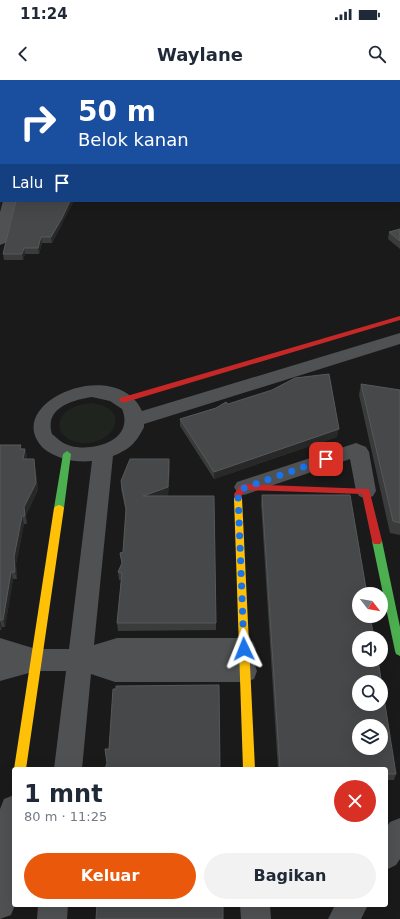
<!DOCTYPE html>
<html lang="id">
<head>
<meta charset="utf-8">
<style>
	body { margin:0; font-family:"DejaVu Sans",sans-serif; background:#f2f2f3; color:#1f2937; height:100vh; display:flex; flex-direction:column; font-size:15px; white-space:nowrap }
	* { box-sizing:border-box; margin:0 }
	p { font-size:13px; color:#747a83 }
	.icon { flex:none; width:22px; height:22px; fill:none; stroke:currentColor; stroke-width:2; stroke-linecap:round; stroke-linejoin:round }
	.map { position:relative; flex:1; overflow:hidden }
	.drawer { position:absolute; left:12px; top:687px; width:376px; height:140px; display:flex; flex-direction:column; background:#fff; border-radius:4px; box-shadow:0 4px 16px #0002 }
	.drawer>* { flex:none }
	.hud { position:absolute; left:0px; top:0px; width:400px; height:122px; box-shadow:0 4px 16px #0002; background:#1a4fa0; color:#fff; overflow:hidden }
	.needle { width:26px; rotate:121deg }
	.controls { position:absolute; left:352px; top:507px; display:grid; gap:8px }
	.controls a { display:grid; place-items:center; width:36px; height:36px; border-radius:50%; background:#fff; box-shadow:0 4px 16px #0002; font-size:20px }
	.pin { position:absolute; display:grid; place-items:center; width:34px; height:34px; color:#fff; margin:-17px; border-radius:8px; box-shadow:0 2px 6px #0006 }
	.me { position:absolute; width:44px; margin:-22px; rotate:358deg; stroke-linejoin:round; filter:drop-shadow(0 0 3px #0008) }
	.turn { display:flex; align-items:center; gap:14px; height:84px; padding:0 12px; font-size:18px }
	.turn .icon { width:52px; height:52px; stroke-width:2.5 }
	.turn b { display:block; font-size:28px; line-height:34px }
	.then { display:flex; align-items:center; height:38px; padding:0 12px; background:#0003; gap:8px; font-size:15px }
	.round { display:grid; place-items:center; flex:none; width:42px; height:42px; border-radius:21px; background:#f2f2f3 }
	.overview { display:flex; align-items:center; justify-content:space-between; height:68px; padding:0 12px }
	h1 { font-size:24px; font-weight:700; line-height:30px }
	.primary-button { display:flex; gap:8px; margin-top:auto; padding:8px 12px }
	.primary-button a { flex:1; height:46px; border-radius:24px; background:#ea580c; color:#fff; font-size:16px; font-weight:700; line-height:46px; text-align:center }
	.primary-button a+a { background:#f2f2f3; color:#1f2937 }
	.status { display:flex; justify-content:space-between; align-items:center; height:28px; padding:0 20px; background:#fff; direction:ltr }
	.status svg { height:11px; fill:currentColor }
	header { display:flex; justify-content:space-between; align-items:center; height:52px; padding:0 12px; background:#fff; font-size:18px; font-weight:700 }
	.map>svg:first-child { display:block }
</style>
</head>
<body>
<div class="status"><b>11:24</b><svg viewBox="0 0 49 12"><path d="M0 12V9h3v3zM5 12V6h3v6zM10 12V3h3v9zM15 12V0h3v12zM26 1h20v11H26zM47 4h2v5h-2z"/></svg></div>
<header><svg class="icon" aria-label="back" viewBox="0 0 24 24"><path d="M15 5l-7 7 7 7"/></svg>Waylane<svg class="icon" aria-label="search" viewBox="0 0 24 24"><circle cx="10" cy="10" r="6"/><path d="M15 15l6 6"/></svg></header>
<div class="map">
<svg width="400" height="839" viewBox="0 0 400 839">
	<rect width="100%" height="100%" fill="#1a1a1a"/>
	<path fill="#20241e" d="M92 323C141 331 104 375 71 360 53 352 57 334 74 327 80 324 86 324 92 323Z"/>
	<g fill="none" stroke-linecap="round" stroke-linejoin="round">
		<path fill="#4f5153" fill-rule="evenodd" d="M39 0H45V1H39Z"/>
		<path fill="#4f5153" fill-rule="evenodd" d="M0 3H1V11H0Z
			M3 121H17L8 160 5 163 0 165V132Z
			M400 253V264L144 344V347C136 363 130 369 113 376L94 565 117 558H244L253 562 256 569 253 576 244 580H114H245L254 583 257 591 254 599 245 602H115L91 594 82 689H54L66 591H36L0 601V558L36 569H69L92 381C76 383 56 379 43 368 0 323 116 274 142 331ZM92 317 110 321 122 329C135 360 94 372 71 366 63 364 58 359 52 354 44 328 72 320 92 317Z
			M356 363 366 367 369 372 376 411 373 416 366 419 359 416 356 411 350 379 244 415 237 412 234 407 237 402Z
			M14 715 15 825 11 835 0 839V729L4 719Z
			M400 738V779L396 785 386 790V748L390 742Z
			M38 825H68L67 839H37Z
			M240 825H270L271 839H241Z
			M335 825H368L361 839H328Z"/>
		<path fill="#4caf50" fill-rule="evenodd" d="M67 371 71 374 64 428 62 430H56L54 428 63 374Z
			M377 457 380 458 382 461 400 547V576L396 574 395 571 372 461 374 458Z"/>
		<path fill="#ffc107" fill-rule="evenodd" d="M238 415 242 418 255 689H243L234 418Z
			M59 425 62 426 64 428 26 689H14L54 428 56 426Z"/>
		<path fill="#c62828" fill-rule="evenodd" d="M241 0H246V1H241Z
			M0 17H1V21H0Z
			M399 99H400V103H399Z
			M400 236V240L126 322 123 323 119 320 120 318Z
			M244 404 369 409 382 461 380 464H374L372 461 362 414 246 410 242 415 241 420H235L234 414 241 405Z"/>
	</g>
	<path fill="#3a3b3b" d="M400 11V64H399V12Z
		M399 65V67H400V83H399Z
		M62 144 52 163H42L39 174H25L23 180H4L3 174Z
		M400 149V169L388 159 389 152Z
		M361 304 400 310V455L390 453 359 315Z
		M228 324 337 357 214 399 180 346V339Z
		M0 365 25 369 27 376 26 379H34L35 386 38 410 26 435 27 444H24L16 484 17 499H13L5 547H2L1 550H0Z
		M169 379 170 386 168 415 166 416 216 543V550L118 551 117 543 121 500H119L118 492 122 484 120 473 123 472 126 432 121 409V401Z
		M262 415 396 694 394 700H386V689H278L261 423Z"/>
	<path fill="#282828" d="M0 114 1 121 0 126Z
		M70 121H74L62 144 52 163 51 157Z
		M41 157 42 163 39 174 38 168Z
		M24 168 25 174 23 180 22 174Z
		M339 349 337 357 214 399V392Z
		M25 369 27 376 25 386 23 379Z
		M34 379 35 386 38 410 26 435 27 444 25 436 24 427Z
		M169 379 170 386 168 415 144 423 143 416Z
		M22 436 24 444 16 484 17 499 15 492 14 477Z
		M11 492 13 499 5 547 3 540Z
		M0 541 2 547 1 550 0 545Z"/>
	<path fill="#464849" stroke="#56595a" fill-rule="evenodd" d="M49 0H224V1H50Z
		M400 11V39H399V12Z
		M1 29V114L0 116V30Z
		M399 40 400 44V57H399V59Z
		M399 65V67H400V75H399Z
		M16 121H70L62 138 51 157H41L38 168H24L22 174H3Z
		M400 149V161L389 152Z
		M329 294 339 349 214 392 180 339 216 328 226 322 228 324 272 310 295 298Z
		M361 304 400 310V443L393 441Z
		M0 365H21L20 369H25L23 379H34L36 403 24 427 25 436H22L14 477 15 492H11L3 540H0Z
		M130 379H169L168 407 143 416H214L216 543H117L122 493 118 492 122 483 120 473 123 472 126 429 121 401Z
		M262 415H350L367 514H359V536H370L374 558H359V580H378L396 694H386V689H280ZM359 602H381V624H359ZM359 646H381V668H359Z
		M219 605 220 689H105L107 683 105 669H109L113 609H116V606Z
		M97 825H223V839H96Z"/>
	<g fill="none" stroke-linecap="round" stroke-linejoin="round">
		<path stroke="#1a73e8" stroke-width="7" stroke-dasharray="0 12.6" d="M244 569 238 414 244 408 326 379"/>
	</g>
</svg>
<div class="controls">
<a><svg class="needle" viewBox="-14 -14 28 28"><path d="M0-13l5 13h-10z" fill="#e53935"/><path d="M0 13l5-13h-10z" fill="#747a83"/></svg></a>
<a><svg class="icon" aria-label="sound" viewBox="0 0 24 24"><path d="M4 9h4l5-4v14l-5-4H4zM17 9q2 3 0 6"/></svg></a>
<a><svg class="icon" aria-label="search" viewBox="0 0 24 24"><circle cx="10" cy="10" r="6"/><path d="M15 15l6 6"/></svg></a>
<a><svg class="icon" aria-label="layers" viewBox="0 0 24 24"><path d="M12 4l9 5-9 5-9-5zM3 14l9 5 9-5"/></svg></a>
</div>
<div class="pin" style="left:326px;top:379px;background:#d93025"><svg class="icon" aria-label="arrive" viewBox="0 0 24 24"><path d="M6 21V4h12l-3 4 3 4H6"/></svg></div>
<svg class="me" style="left:244px;top:569px" viewBox="-20 -20 40 40"><path d="M0-17L14 15 0 8-14 15z" fill="#1a73e8" stroke="#fff" stroke-width="4"/></svg>
<div class="hud">
<div class="turn"><svg class="icon" aria-label="right" viewBox="0 0 24 24"><path d="M7 20v-9h11M14 6l5 5-5 5"/></svg><div><b>50 m</b>Belok kanan</div></div>
<div class="then">Lalu<svg class="icon" aria-label="arrive" viewBox="0 0 24 24"><path d="M6 21V4h12l-3 4 3 4H6"/></svg></div>
</div>
<section class="drawer">
<div class="overview"><div><h1>1 mnt</h1><p>80 m · 11:25</p></div><a class="round" style="background:#d93025;color:#fff"><svg class="icon" aria-label="close" viewBox="0 0 24 24"><path d="M6 6l12 12M18 6L6 18"/></svg></a></div>
<div class="primary-button"><a>Keluar</a><a>Bagikan</a></div>
</section>
</div>
</body>
</html>
